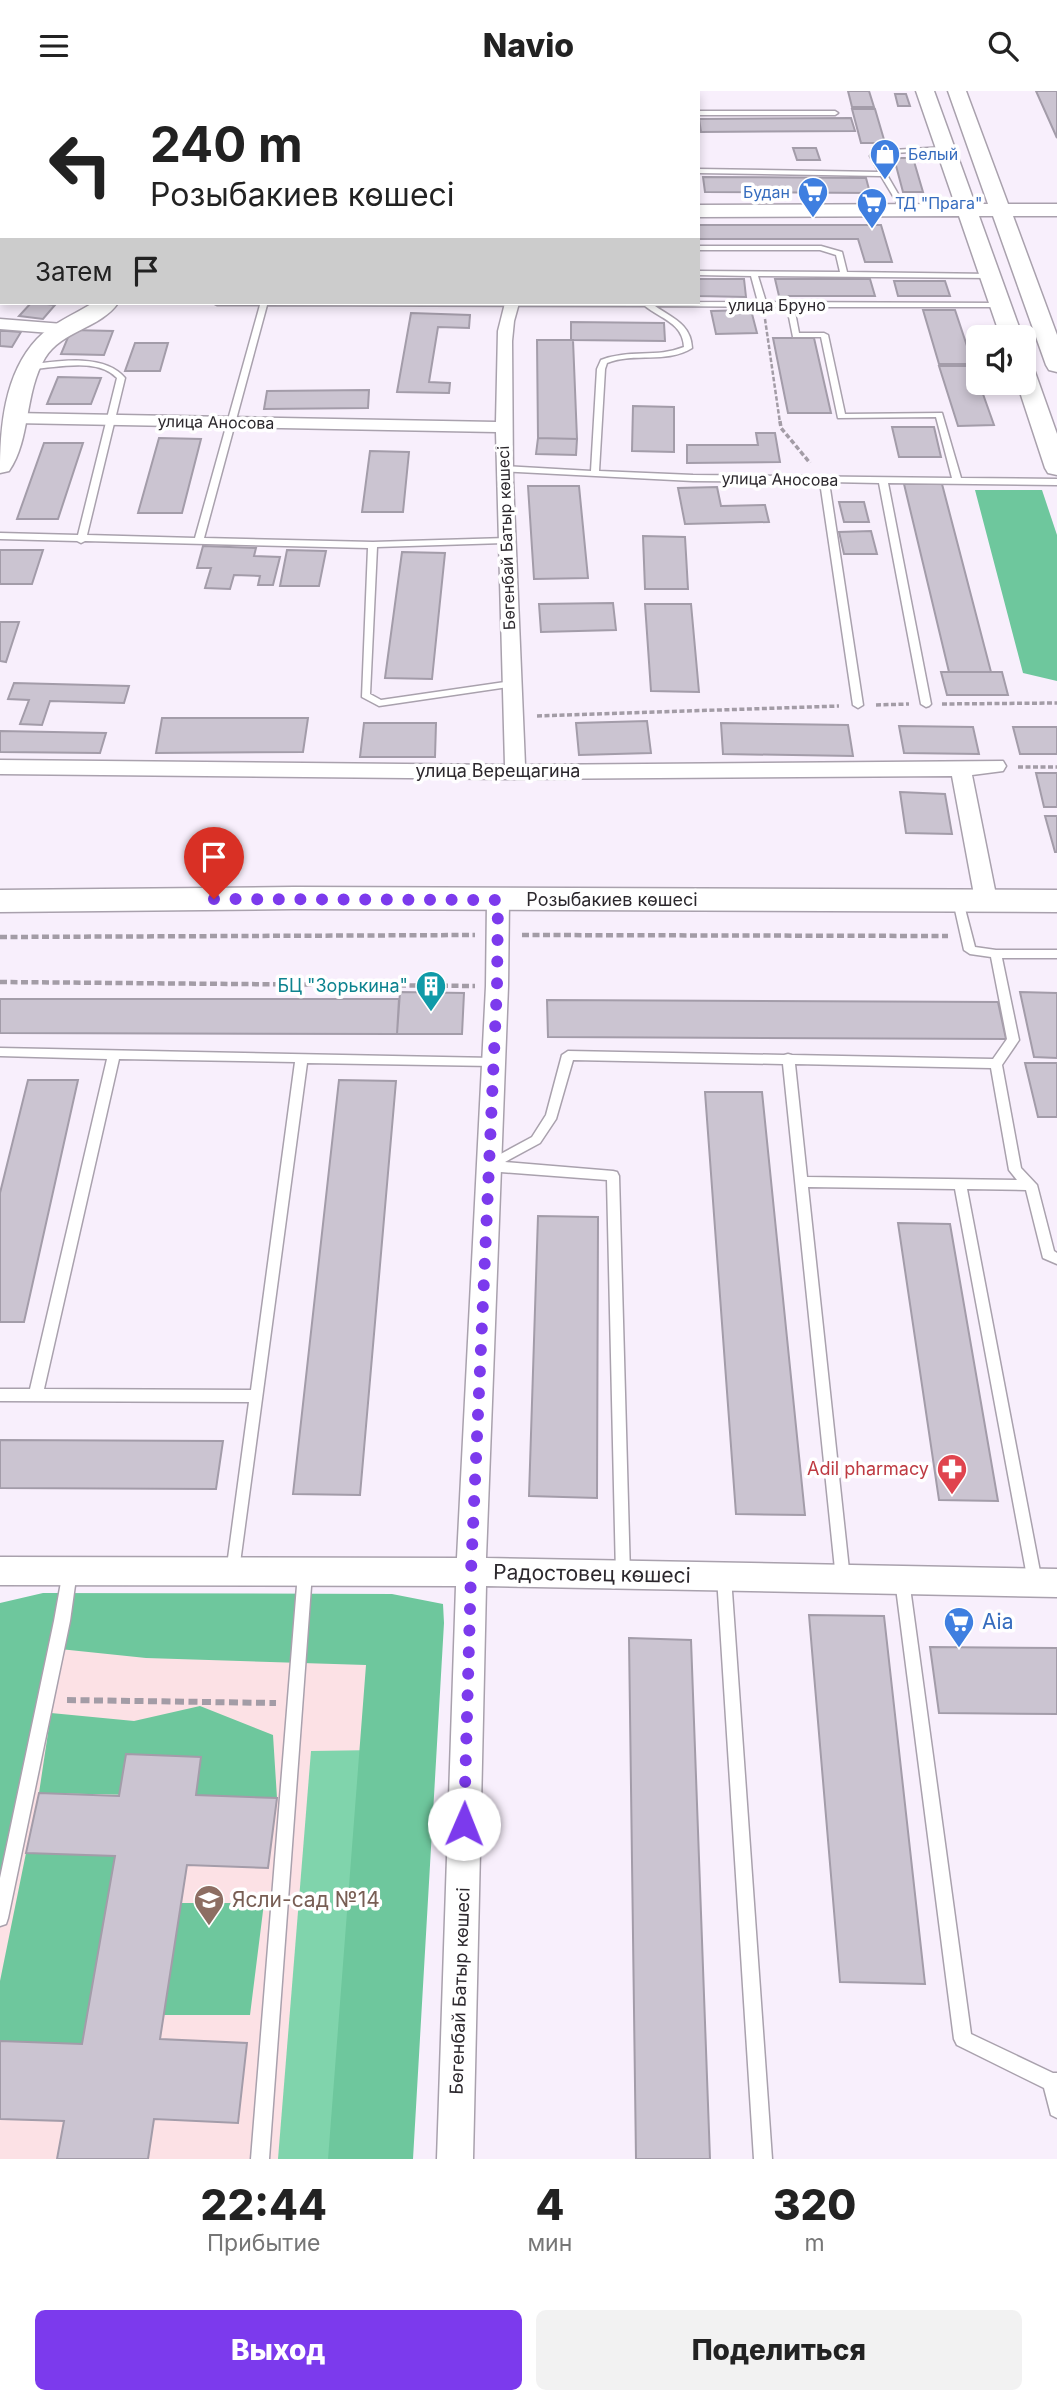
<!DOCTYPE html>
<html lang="ru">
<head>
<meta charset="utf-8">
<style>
	body { margin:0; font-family:Inter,sans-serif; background:#f2f2f2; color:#222; height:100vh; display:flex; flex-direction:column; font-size:26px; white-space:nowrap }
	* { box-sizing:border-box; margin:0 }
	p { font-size:23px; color:#767676 }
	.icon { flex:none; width:38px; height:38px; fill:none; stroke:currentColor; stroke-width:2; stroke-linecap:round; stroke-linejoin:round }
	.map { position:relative; height:2068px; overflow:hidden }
	.drawer { display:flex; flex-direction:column; background:#fff; flex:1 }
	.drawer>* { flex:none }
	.top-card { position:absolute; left:0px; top:0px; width:700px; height:214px; box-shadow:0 4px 10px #0003; background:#fff; color:#222; overflow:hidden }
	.controls { position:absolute; left:966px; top:234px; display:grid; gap:14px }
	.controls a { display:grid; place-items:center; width:70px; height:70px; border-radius:10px; background:#fff; box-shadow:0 4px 10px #0003; font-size:35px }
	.pin { position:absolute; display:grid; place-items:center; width:60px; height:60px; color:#fff; margin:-72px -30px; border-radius:50% 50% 50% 0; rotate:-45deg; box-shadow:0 0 7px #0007 }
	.pin .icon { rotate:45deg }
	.me { position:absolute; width:77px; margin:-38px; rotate:1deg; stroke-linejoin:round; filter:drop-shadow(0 0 5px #0008) }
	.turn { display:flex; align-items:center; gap:24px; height:147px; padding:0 35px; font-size:32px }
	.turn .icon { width:91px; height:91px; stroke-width:2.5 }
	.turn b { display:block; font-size:49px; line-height:60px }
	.then { display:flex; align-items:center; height:66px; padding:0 35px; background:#0003; gap:14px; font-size:26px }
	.eta { display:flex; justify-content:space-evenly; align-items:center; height:119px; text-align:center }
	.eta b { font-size:42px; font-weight:800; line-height:49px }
	.primary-button { display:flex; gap:14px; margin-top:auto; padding:14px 35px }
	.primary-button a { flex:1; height:80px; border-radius:10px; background:#7c3aed; color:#fff; font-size:28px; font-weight:800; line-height:80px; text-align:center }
	.primary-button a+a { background:#f2f2f2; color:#222 }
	header { display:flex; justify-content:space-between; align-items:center; height:91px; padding:0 35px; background:#fff; font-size:32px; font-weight:800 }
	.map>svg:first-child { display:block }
</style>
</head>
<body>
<header><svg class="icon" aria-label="menu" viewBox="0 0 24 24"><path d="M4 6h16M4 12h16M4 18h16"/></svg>Navio<svg class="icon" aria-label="search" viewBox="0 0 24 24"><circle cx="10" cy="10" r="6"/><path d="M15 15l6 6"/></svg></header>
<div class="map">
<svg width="1057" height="2068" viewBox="0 0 1057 2068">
	<rect width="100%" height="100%" fill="#f8effc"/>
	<path fill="#fce1e5" d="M47 1529 430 1530 409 2068H0V1602Z"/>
	<path fill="#80d4ac" d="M378 1659 354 2068H278L311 1660Z"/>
	<path fill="#6ec79d" d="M975 399H1042L1057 444V590L1023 582Z
		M43 1502 392 1503 443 1513 444 1532 413 2068H328L366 1574 146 1567 50 1557 0 1797V1512Z
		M200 1615 273 1644 277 1707 39 1702 51 1622 134 1630Z
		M26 1762 115 1765 82 1953 0 1950V1890Z
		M181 1812H264L250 1924H164Z"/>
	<path fill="#cbc4d1" stroke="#a39ca9" stroke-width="2" d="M515 0H602V2H515Z
		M848 0H869L874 16H852Z
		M1036 0H1057V47Z
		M895 3H906L910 15H898Z
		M852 18H875L885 52H861Z
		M851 27 855 40 701 41 699 28Z
		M793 57H816L820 69H797Z
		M894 67H913L923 101H903Z
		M703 86 866 87 870 102 705 101Z
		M698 134H881L892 171H865L858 148H698Z
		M698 188H744L746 206 698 205Z
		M775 188H870L875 205H779Z
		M894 190H945L950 205H898Z
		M31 212H39L55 214 43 228 19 225Z
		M751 219 757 242 716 243 711 220Z
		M923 219H955L973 273H939Z
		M411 222 470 224 469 237 438 236 429 291 450 292 449 302 397 301Z
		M571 231 664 232 665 250 571 249Z
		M71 239 113 240 104 264 61 263Z
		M0 240H7L21 241 12 256 0 255Z
		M773 247H814L831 322H788Z
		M537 249H573L577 348 538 347Z
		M135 252H168L160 280H125Z
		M939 275H973L994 334 958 335Z
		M58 286 101 287 91 313H47Z
		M369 299 368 317 264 318 267 300Z
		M633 315 674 316V361L632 360Z
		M892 336H934L941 366H899Z
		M756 342H775L780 371 687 372V354H758Z
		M159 347 201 348 182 422H138Z
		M538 347 577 348 576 364 536 363Z
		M44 352H83L58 428H17Z
		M370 360 409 361 403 421H362Z
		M904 393H942L991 581H949Z
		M528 395H579L588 487 534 488Z
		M717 396 721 415 765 414 769 431 685 433 678 397Z
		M839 411H864L869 431H844Z
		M871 440 877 463H844L839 441Z
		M643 445 685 446 688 498H645Z
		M203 455 256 457 254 465 280 466 273 494H258L260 485 234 484 230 498 205 497 211 477H197Z
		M0 459H43L32 493H0Z
		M287 459 326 460 319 495H280Z
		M402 461 445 462 432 588 385 587Z
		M613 512 616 539 541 541 539 513Z
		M645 513H691L699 601 651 600Z
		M0 531H19L6 571 0 570Z
		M941 581H1002L1008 604H947Z
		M14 592 129 595 124 612 50 610 42 634 20 633 29 609 8 608Z
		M162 627H308L303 661 156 662Z
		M647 630 651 662 579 664 576 632Z
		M364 632H436L435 666H360Z
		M721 632 848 634 853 665 723 663Z
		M899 635 973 636 979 663 904 662Z
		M1013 636H1057V663H1020Z
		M0 640 106 642 100 662 0 661Z
		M1036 682H1057V716H1044Z
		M900 701 945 703 952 743 906 742Z
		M1045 725H1057V761H1055Z
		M400 901 464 902 462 943H397Z
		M1020 901 1057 902V967L1034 966Z
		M0 908H399L397 943 0 942Z
		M547 909 998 911 1006 948 548 946Z
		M1025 972H1057V1026H1038Z
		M28 989H78L24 1231H0V1102Z
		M339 989 396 990 360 1404 293 1403Z
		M705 1001H762L805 1424 736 1423Z
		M538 1125 598 1126 597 1407 529 1405Z
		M898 1132 950 1133 998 1410 939 1409Z
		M0 1349 223 1350 216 1398 0 1397Z
		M809 1524 884 1525 925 1893 840 1891Z
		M629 1547 691 1549 710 2068H636Z
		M930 1556 1057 1557V1623L939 1622Z
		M126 1663 201 1666 196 1704 277 1707 268 1777 187 1774 160 1948 247 1952 238 2032 154 2028 148 2068H57L64 2030 0 2028V1950L82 1953 115 1765 26 1762 39 1702 119 1705Z"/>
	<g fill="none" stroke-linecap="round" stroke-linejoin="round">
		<g stroke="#a9a1ad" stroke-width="3">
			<path id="lane" d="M698 20H835L838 22 835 24H698Z
				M947 56V58L945 59 877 63 876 65 908 120 905 122 902 120 881 85 698 82V78L879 81 870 65 873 60Z
				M698 155H821L842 161 847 181 991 183 995 185 991 187 758 185 766 211 1000 212 1004 214 1000 216H794L799 242H824L828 244 845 323 942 322 961 387 1057 388V394L888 392 931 613 929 615 926 616 921 613 879 392 829 391 863 614 858 617 853 614 820 391 693 390 500 380 499 378 503 375 591 380 597 278 601 269C628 258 657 267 684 256 683 232 661 228 645 215L267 214 204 447 373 451 507 447 508 449 504 452 377 456 370 603 381 609 512 590 515 591V595L379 615 362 606 368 457 85 450 81 452 77 450 0 448V442L78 444 117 287C97 266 57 277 31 278H28V274C57 270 104 262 125 287L87 444 195 447 260 214H217L213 212 758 211 751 185 698 184V180L840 181 836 164 820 159H698ZM655 215 787 216 793 246H821L838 327 936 326 952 387 693 384 599 380 605 278 607 272C634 261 667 273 692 257 691 233 672 227 655 215Z
				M958 806 963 810 975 856 996 859H1057V867H1002L1019 949 1002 974 1021 1077 1037 1094 1054 1160 1057 1162V1173L1043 1167 1026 1099 967 1098 1042 1491 1040 1496 1035 1498 1030 1496 1028 1491 955 1098 808 1096 850 1488 848 1493 843 1495 838 1493 836 1488 783 973 573 969 556 1028 540 1052 505 1071 613 1080 617 1081 619 1085 630 1484 628 1489 623 1491 618 1489 616 1484 607 1089 488 1080 484 1078 482 1075 484 1072 532 1046 546 1024 562 964 568 960 784 964 788 963 792 964 993 968 1007 948 991 866 970 863 964 859 953 810ZM795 973 991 977 1009 1079 1017 1089 807 1086Z
				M0 957 493 967 499 971 493 975 307 972 238 1487 233 1489 228 1487 226 1482 249 1311 0 1310V1298H30L107 968 0 965ZM119 968 295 971 251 1299 44 1298Z
				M70 1473 75 1475 77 1480 70 1530 8 1827 6 1833 0 1835V1787L54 1530 63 1480 65 1475Z
				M305 1475 310 1477 312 1482 269 2068H251L298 1482 300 1477Z
				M724 1479 729 1481 731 1486 772 2068H754L717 1486 719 1481Z
				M902 1482 907 1484 909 1489 971 1943 1053 1982H1057V2027L1051 2024 1044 1997 957 1954 954 1948 895 1489 897 1484Z"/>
		</g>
		<g stroke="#a9a1ad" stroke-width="3">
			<path id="street" d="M654 0H666L667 2H655Z
				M0 34H2V42H0Z
				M505 212H519L514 230 512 250 513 388 525 674 1003 670 1006 675 1003 680 972 684 997 809 994 814 986 817 978 814 975 809 952 685 515 688 0 683V669L505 674 496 341 13 332 5 327 13 322 496 331 498 240Z
				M0 228 63 233 71 238 63 243 0 238Z
				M498 801 506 804 509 809 508 895 486 1467 1057 1478V1506L486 1495 473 2068H437L456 1495 0 1494V1466L457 1467 486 895 487 809 490 804Z"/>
		</g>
		<g stroke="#a9a1ad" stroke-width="3">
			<path id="secondary" d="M139 0H157V2H139Z
				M916 0H934L975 113H988L948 0H966L1008 113H1057V125H1013L1057 244V281L1049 279 1046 274 993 125H979L1023 247H1001L959 125 698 126V114L955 113Z
				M0 115H2V127H0Z
				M93 212H118C101 237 61 240 45 267 24 302 31 348 9 380L0 382C0 337 4 283 37 248 51 233 75 223 93 212Z
				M1024 274 1032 276 1035 281 1057 343V384L1048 382 1045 377 1017 292H1024Z
				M294 796 1057 799V821L294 818 0 821V799Z"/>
		</g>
		<path stroke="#a39ca6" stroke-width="2.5" stroke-dasharray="4.5 2" stroke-linecap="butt" d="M765 228 780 332"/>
		<path stroke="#a39ca6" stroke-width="3.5" stroke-dasharray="5 2.5" stroke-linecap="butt" d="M780 330 781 337 810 372
			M942 613 1057 612
			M876 614 909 613
			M537 625 839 615
			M1018 676H1057"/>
		<path stroke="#a39ca6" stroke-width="4.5" stroke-dasharray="7 3.5" stroke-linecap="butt" d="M522 844 948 845
			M0 846 475 844
			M0 891 475 895"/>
		<path stroke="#a39ca6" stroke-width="6" stroke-dasharray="9 4.5" stroke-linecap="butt" d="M67 1609 276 1612"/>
		<use href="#lane" fill="#fff" fill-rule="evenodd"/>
		<use href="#street" fill="#fff" fill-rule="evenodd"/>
		<use href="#secondary" fill="#fff" fill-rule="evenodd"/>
	</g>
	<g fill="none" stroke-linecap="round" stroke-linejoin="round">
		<path stroke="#7c3aed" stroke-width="12" stroke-dasharray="0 21.6" d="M214 808 498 809 497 895 471 1481 464 1733"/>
	</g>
	<defs>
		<g id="shop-pin" transform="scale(1.575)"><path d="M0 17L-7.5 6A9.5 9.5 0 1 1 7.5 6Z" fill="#3f7fe0" stroke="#fff"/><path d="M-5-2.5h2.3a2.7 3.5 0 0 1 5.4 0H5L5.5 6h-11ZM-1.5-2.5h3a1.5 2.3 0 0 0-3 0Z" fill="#fff"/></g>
		<g id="supermarket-pin" transform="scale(1.575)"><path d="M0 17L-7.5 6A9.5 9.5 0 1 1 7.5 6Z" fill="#3f7fe0" stroke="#fff"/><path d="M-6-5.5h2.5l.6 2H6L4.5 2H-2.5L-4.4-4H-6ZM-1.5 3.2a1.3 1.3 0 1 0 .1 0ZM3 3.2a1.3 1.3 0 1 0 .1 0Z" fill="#fff"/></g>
		<g id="building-pin" transform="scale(1.575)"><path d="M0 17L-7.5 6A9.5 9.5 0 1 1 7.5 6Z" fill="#0f9aa8" stroke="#fff"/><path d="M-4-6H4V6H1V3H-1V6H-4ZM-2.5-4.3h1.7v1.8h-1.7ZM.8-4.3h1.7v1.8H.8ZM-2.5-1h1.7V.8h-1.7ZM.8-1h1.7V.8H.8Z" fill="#fff"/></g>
		<g id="pharmacy-pin" transform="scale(1.575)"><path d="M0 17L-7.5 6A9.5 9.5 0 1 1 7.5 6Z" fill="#e0444e" stroke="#fff"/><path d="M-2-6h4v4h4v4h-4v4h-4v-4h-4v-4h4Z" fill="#fff"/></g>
		<g id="school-pin" transform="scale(1.575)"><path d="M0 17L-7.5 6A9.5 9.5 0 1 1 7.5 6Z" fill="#8d6e63" stroke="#fff"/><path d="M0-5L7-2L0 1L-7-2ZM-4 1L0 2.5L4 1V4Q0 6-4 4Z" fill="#fff"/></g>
	</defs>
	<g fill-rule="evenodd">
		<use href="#shop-pin" x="885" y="63"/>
		<use href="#supermarket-pin" x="813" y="101"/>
		<use href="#supermarket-pin" x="872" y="112"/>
		<use href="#building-pin" x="431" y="895"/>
		<use href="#pharmacy-pin" x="952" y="1378"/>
		<use href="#supermarket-pin" x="959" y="1531"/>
		<use href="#school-pin" x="209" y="1809"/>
	</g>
	<g text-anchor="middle" stroke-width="7" stroke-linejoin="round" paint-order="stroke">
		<g font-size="16" fill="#366cbe" stroke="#fff" text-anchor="start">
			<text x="908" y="69">Белый</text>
			<text x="790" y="107" text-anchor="end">Будан</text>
			<text x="895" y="118">ТД "Прага"</text>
		</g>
		<g font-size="16" fill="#2c282d" stroke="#fff">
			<text x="777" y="220">улица Бруно</text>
			<text transform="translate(216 331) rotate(1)" y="6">улица Аносова</text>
			<text transform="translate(780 388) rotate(1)" y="6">улица Аносова</text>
			<text transform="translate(506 447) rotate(-92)" y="6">Бөгенбай Батыр көшесі</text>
		</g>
		<g font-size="18" fill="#2c282d" stroke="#fff">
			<text x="498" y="686">улица Верещагина</text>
			<text x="612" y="815">Розыбакиев көшесі</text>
			<text transform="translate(460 1900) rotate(-88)" y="6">Бөгенбай Батыр көшесі</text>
		</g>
		<g font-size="18" fill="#0d838f" stroke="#fff" text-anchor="end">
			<text x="408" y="901">БЦ "Зорькина"</text>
		</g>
		<g font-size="18" fill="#be3a42" stroke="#fff" text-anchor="end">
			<text x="929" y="1384">Adil pharmacy</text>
		</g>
		<g font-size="21" fill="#2c282d" stroke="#fff">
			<text transform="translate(592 1483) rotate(1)" y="7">Радостовец көшесі</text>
		</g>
		<g font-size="21" fill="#366cbe" stroke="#fff" text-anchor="start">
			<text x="982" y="1538">Aia</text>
		</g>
		<g font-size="21" fill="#785e54" stroke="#fff" text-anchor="start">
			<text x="232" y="1816">Ясли-сад №14</text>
		</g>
	</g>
</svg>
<div class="controls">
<a><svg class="icon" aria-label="sound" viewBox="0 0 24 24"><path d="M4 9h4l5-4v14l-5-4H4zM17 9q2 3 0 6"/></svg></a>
</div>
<div class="pin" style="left:214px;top:808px;background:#d93025"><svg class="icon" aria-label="arrive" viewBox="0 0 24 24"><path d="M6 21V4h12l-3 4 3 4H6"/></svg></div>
<svg class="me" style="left:464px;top:1733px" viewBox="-20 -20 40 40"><circle r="19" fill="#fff"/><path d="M0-13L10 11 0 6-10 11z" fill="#7c3aed"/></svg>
<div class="top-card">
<div class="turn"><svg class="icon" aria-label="left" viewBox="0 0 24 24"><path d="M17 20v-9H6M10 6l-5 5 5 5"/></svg><div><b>240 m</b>Розыбакиев көшесі</div></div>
<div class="then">Затем<svg class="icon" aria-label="arrive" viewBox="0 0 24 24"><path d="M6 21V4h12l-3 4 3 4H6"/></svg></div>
</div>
</div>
<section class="drawer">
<div class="eta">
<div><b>22:44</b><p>Прибытие</p></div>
<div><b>4</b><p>мин</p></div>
<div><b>320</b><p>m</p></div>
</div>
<div class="primary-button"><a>Выход</a><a>Поделиться</a></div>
</section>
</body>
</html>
